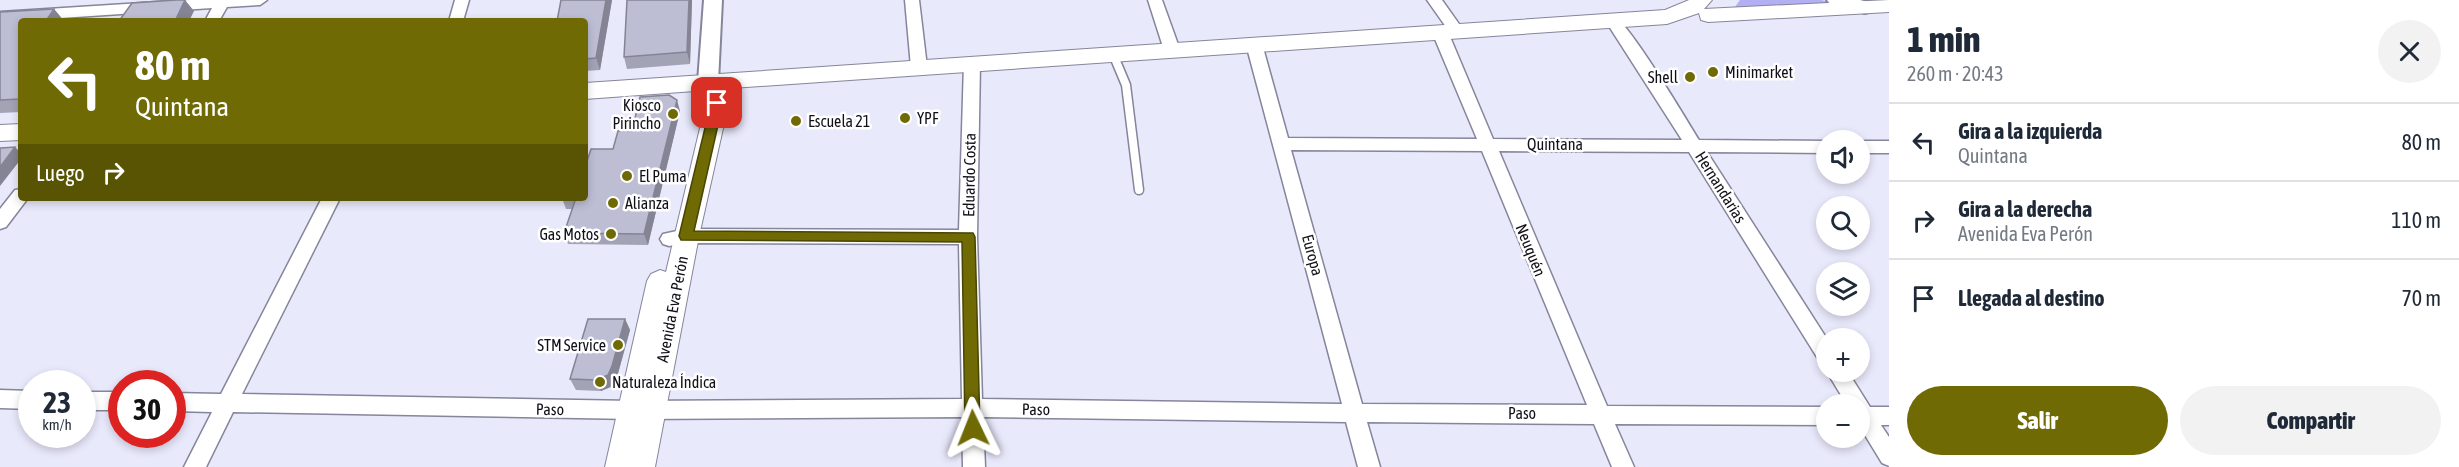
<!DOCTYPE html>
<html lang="es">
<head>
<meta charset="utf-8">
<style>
	body { margin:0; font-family:"Asap Condensed",sans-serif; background:#f2f2f3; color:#1f2937; height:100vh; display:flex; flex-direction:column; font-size:22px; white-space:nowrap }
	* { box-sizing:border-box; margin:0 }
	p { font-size:20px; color:#747a83 }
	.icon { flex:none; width:33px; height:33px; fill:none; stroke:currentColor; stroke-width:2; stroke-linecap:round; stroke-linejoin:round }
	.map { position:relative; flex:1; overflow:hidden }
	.details { display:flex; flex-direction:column; background:#fff; width:570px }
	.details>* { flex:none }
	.banner { position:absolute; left:18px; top:18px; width:570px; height:183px; border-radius:6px; box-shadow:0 3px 9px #0003; background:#706a05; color:#fff; overflow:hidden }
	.fabs { position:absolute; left:1816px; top:130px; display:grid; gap:12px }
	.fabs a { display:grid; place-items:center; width:54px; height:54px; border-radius:50%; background:#fff; box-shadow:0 3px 9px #0003; font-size:30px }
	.speed { position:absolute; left:18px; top:370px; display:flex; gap:12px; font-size:30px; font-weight:700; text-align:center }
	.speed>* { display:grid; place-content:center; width:78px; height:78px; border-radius:50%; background:#fff; box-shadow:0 3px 9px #0003; line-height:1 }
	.speed small { font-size:15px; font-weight:400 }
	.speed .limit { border:9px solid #d22; background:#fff; color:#111 }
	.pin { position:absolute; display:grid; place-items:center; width:51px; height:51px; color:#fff; margin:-26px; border-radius:12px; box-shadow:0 3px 9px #0006 }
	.me { position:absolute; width:66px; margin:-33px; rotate:358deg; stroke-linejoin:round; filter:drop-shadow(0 0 4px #0008) }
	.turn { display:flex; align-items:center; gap:21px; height:126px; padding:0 18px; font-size:27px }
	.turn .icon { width:78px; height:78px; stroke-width:2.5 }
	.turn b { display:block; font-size:42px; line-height:51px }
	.then { display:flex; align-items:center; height:57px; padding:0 18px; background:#0003; gap:12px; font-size:22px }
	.round { display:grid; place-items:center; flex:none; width:63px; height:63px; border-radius:32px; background:#f2f2f3 }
	.headline { display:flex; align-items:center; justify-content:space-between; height:102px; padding:0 18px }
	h1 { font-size:36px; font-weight:800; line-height:45px }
	.action { display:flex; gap:12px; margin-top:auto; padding:12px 18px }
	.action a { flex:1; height:69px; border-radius:36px; background:#706a05; color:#fff; font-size:24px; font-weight:800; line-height:69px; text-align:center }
	.action a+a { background:#f2f2f3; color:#1f2937 }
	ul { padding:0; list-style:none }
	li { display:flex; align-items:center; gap:18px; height:78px; padding:0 18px; border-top:2px solid #e0e1e3 }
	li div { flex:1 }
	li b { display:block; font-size:22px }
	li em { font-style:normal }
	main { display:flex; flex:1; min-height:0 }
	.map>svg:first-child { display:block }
</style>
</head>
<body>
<main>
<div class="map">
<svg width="1889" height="467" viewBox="0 0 1889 467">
	<rect width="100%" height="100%" fill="#e9e9fc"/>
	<path fill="#b2aff3" d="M1740 0H1821L1844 5 1732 11Z"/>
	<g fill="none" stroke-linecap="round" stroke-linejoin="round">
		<g stroke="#85859b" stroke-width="11">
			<path id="service" d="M1113 54 1126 85 1139 190"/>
		</g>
		<g stroke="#85859b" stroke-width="3">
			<path id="minor" d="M189 0H267L260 5 227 7 219 21H205L212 8 0 22V12Z
				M455 0H469L463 21H449Z
				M905 0H919L927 67 919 72 911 67Z
				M1148 0H1162L1180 50 1177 54H1167L1164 50Z
				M1427 0H1442L1464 31 1461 34H1451Z
				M1612 15C1627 19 1687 121 1699 140L1827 141V153L1707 152 1827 339V364L1820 362 1689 152 1499 151 1607 406 1827 407V425L1615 424 1634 467H1612L1594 424 1367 422 1380 467H1358L1346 422 983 417 985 467H963L962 417 633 419 233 412 206 467H184L212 412 172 411V393L221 394 322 198H340L242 394 633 401 962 399 959 244 686 243 669 246 663 244 660 239 663 234 686 229 959 230 964 63 972 58 980 63 977 237 982 399 1342 404 1246 44 1249 40 1254 39 1262 44 1288 138 1477 139 1432 32 1440 27 1448 32 1493 139 1682 140 1605 20ZM1291 150 1482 151 1587 405 1362 404Z
				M1860 141H1889V153H1860Z
				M21 189V198H28L6 227 0 229V209L15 190Z
				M1827 372H1848L1870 407H1889V425H1881L1889 437V466L1882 463 1860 427V405H1847Z
				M0 390 32 391V409L0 408Z
				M82 392H122V410H82Z"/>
		</g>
		<g stroke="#85859b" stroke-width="4">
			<path id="tertiary" d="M704 0H722L718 82 715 87 708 89 701 87 698 82Z
				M1827 0H1860L1872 3 1874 7 1872 11 1865 13 1830 4Z"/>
		</g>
		<g stroke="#85859b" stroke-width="2">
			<path id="secondary" d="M1689 0H1712L1704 9 1889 0V12L1708 22 1701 20 1699 13 1667 24 732 88 699 236 655 467H605L647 281 651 274 660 270 666 272 709 90 585 99V83L1665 10Z
				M21 124V140L0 141V125Z"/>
		</g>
		<use href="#service" stroke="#fff" stroke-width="8"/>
		<use href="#minor" fill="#fff" fill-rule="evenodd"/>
		<use href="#tertiary" fill="#fff" fill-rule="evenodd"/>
		<use href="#secondary" fill="#fff" fill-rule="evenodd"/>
	</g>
	<path fill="#a3a3b6" d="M561 0H612L600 70 585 71V21Z
		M627 0H692L690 64 627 69 624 57Z
		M54 9 64 21H21V112L0 113V12Z
		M680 111 648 245 568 244 564 233 572 209H566L562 198 632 131Z
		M625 319 630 330 617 377 613 386 601 391 576 390 570 379Z"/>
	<path fill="#848494" d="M185 0 194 11 189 21H175Z
		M606 0H612L600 70 596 58Z
		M689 0H692L690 64 687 52Z
		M54 9 64 21H46Z
		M677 100 680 111 648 245 644 234Z
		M15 147 21 153V159L0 186V167Z
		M625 319 630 330 617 377 613 386 601 391 596 380Z"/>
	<path fill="#bdbdd4" stroke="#848494" stroke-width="1.5" d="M176 0H185L175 21H119L132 3Z
		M561 0H606L596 58 585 59V21H557Z
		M627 0H689L687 52 624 57Z
		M54 9 46 21H21V99L0 100V12Z
		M306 19V21H283Z
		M669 95 677 100 644 234 564 233 576 198H585V167L591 149H613L618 131H632L640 97Z
		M15 147 0 167V148Z
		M588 319H625L612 366 608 375 596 380 570 379Z"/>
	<path fill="#706a05" stroke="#494503" stroke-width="1.5" d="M717 99 723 103 694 231 973 233 975 237 980 428 978 433 973 435 967 433 965 428 962 242 681 240 679 236 711 103Z"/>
	<g fill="#706a05" stroke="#fff" stroke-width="2">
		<circle cx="1713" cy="72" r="6"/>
		<circle cx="1690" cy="77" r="6"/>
		<circle cx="673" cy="114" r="6"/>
		<circle cx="905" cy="118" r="6"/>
		<circle cx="796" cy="121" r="6"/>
		<circle cx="627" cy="176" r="6"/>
		<circle cx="613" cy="203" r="6"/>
		<circle cx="611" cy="234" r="6"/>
		<circle cx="618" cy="345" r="6"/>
		<circle cx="600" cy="382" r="6"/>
	</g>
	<g text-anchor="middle" stroke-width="5" stroke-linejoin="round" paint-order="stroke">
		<g font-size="16" fill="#111018" stroke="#fff" text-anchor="start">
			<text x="1725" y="78">Minimarket</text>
			<text x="1678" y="83" text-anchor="end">Shell</text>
			<text x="661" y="111" text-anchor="end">Kiosco<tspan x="661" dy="18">Pirincho</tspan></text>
			<text x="917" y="124">YPF</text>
			<text x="808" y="127">Escuela 21</text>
			<text x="639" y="182">El Puma</text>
			<text x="625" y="209">Alianza</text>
			<text x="599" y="240" text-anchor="end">Gas Motos</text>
			<text x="606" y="351" text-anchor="end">STM Service</text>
			<text x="612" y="388">Naturaleza Índica</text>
		</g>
		<g font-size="16" fill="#111018" stroke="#fff">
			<text x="1555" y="150">Quintana</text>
			<text transform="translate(969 175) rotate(-89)" y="6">Eduardo Costa</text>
			<text transform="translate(1721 187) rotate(58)" y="6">Hernandarias</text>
			<text transform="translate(1531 250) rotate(68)" y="6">Neuquén</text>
			<text transform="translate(1313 255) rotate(75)" y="6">Europa</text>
			<text transform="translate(672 309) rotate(-79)" y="6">Avenida Eva Perón</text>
			<text transform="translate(550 409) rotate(1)" y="6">Paso</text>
			<text transform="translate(1036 409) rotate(1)" y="6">Paso</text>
			<text x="1522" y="419">Paso</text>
		</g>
	</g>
</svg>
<div class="fabs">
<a><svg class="icon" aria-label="sound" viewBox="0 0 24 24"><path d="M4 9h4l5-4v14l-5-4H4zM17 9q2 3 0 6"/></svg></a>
<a><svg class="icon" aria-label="search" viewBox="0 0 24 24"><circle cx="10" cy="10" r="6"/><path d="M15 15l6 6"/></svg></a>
<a><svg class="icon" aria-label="layers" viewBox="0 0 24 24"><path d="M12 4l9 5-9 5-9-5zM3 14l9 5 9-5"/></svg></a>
<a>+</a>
<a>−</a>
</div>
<div class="speed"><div>23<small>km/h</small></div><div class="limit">30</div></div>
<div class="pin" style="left:717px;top:103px;background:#d93025"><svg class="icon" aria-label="arrive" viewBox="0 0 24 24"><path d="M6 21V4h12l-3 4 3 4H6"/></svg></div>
<svg class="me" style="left:973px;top:428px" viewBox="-20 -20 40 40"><path d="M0-17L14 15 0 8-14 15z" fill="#706a05" stroke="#fff" stroke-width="4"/></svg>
<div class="banner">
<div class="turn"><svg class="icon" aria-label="left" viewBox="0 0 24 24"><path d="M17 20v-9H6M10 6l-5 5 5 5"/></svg><div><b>80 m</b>Quintana</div></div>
<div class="then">Luego<svg class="icon" aria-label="right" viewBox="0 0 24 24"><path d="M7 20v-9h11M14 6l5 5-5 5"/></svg></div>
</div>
</div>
<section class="details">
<div class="headline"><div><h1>1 min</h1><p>260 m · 20:43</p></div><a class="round"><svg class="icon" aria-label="close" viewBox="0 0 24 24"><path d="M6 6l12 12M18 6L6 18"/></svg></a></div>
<ul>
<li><svg class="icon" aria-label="left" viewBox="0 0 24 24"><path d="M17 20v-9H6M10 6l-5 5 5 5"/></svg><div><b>Gira a la izquierda</b><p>Quintana</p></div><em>80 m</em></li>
<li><svg class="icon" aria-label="right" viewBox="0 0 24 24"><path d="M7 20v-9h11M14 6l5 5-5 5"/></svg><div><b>Gira a la derecha</b><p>Avenida Eva Perón</p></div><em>110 m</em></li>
<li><svg class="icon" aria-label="arrive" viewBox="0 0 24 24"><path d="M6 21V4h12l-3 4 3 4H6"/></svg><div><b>Llegada al destino</b></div><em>70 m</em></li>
</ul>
<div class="action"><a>Salir</a><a>Compartir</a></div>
</section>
</main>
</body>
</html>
